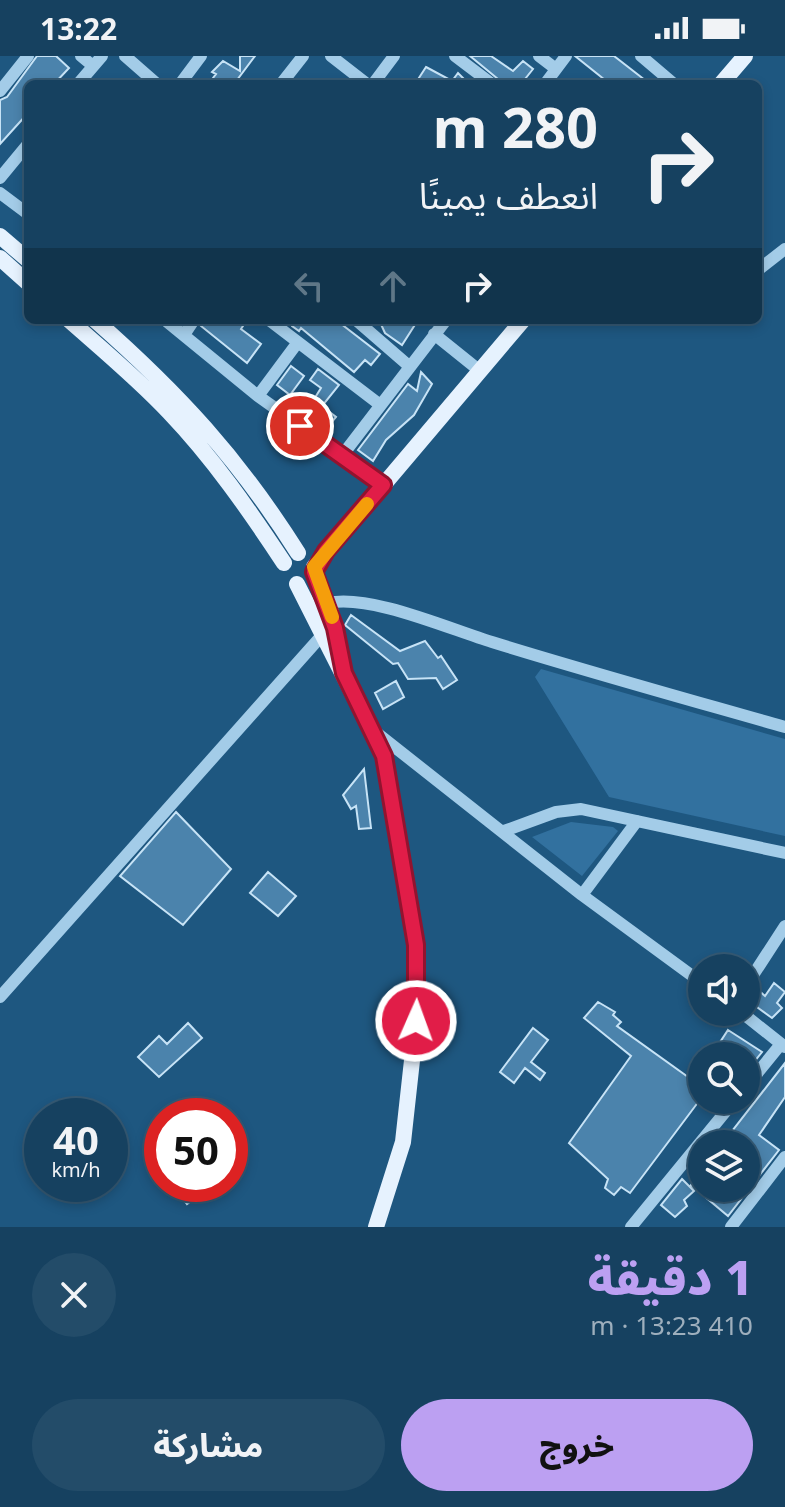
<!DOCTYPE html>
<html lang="ar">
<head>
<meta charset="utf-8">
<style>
	body { margin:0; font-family:"Noto Sans","Noto Sans Arabic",sans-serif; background:#234c69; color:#f1f3f6; direction:rtl; height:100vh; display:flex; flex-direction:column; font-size:30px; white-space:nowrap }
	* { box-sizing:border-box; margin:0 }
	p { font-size:26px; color:#9eafbd }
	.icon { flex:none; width:44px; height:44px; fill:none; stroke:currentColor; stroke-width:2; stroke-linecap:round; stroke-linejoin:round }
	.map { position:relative; height:1171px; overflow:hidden; direction:ltr }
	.panel { display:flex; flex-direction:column; background:#164160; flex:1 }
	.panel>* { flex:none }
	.top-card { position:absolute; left:24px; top:24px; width:738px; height:244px; border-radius:12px; box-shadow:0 4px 12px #0003,0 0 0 2px #355a75; direction:rtl; background:#164160; color:#f1f3f6; overflow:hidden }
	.fabs { position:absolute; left:688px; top:898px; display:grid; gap:16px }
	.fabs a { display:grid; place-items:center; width:72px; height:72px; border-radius:50%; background:#164160; box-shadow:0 4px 12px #0003,0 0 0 2px #355a75; font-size:40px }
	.speed { position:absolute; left:24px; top:1042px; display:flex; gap:16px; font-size:40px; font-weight:700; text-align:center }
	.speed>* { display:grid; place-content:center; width:104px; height:104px; border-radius:50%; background:#164160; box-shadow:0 4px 12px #0003,0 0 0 2px #355a75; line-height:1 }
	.speed small { font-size:20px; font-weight:400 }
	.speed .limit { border:12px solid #d22; background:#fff; color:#111 }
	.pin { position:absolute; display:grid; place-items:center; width:68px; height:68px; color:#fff; margin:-34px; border:4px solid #fff; border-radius:50%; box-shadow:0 2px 8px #0007 }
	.me { position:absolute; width:88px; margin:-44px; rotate:2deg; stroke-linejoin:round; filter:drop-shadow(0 0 6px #0008) }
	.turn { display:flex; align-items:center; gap:28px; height:168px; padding:0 32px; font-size:36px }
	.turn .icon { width:104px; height:104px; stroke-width:2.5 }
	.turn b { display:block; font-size:56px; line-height:68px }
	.lanes { display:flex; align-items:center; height:76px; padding:0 32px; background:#0003; justify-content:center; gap:40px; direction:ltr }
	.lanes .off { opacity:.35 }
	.round { display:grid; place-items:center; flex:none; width:84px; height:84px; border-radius:42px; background:#234c69 }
	.headline { display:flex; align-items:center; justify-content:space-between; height:136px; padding:0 32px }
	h1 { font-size:48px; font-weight:800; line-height:60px; color:#bca0f2 }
	.button { display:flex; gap:16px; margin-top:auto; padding:16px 32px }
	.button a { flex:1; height:92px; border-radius:48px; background:#bca0f2; color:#111; font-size:32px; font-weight:800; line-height:92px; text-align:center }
	.button a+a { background:#234c69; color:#f1f3f6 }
	.status { display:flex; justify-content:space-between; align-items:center; height:56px; padding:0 40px; background:#164160; direction:ltr }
	.status svg { height:22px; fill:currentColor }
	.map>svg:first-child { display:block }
</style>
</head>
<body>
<div class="status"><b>13:22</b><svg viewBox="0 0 49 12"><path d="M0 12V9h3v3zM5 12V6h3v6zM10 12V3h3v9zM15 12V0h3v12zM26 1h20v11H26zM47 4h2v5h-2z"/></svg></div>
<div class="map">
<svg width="785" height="1171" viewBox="0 0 785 1171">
	<rect width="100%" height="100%" fill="#1e5780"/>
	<path fill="#32719f" d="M541 613 785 683V780L609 741 535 621Z
		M571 766 613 771 618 775 582 820 532 781Z"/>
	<path fill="#4b83ac" stroke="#c7e3f6" stroke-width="2" d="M37 0H56L69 12 54 28H28V57L0 88V44L7 41Z
		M240 0H255L234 28H221L213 22 216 18 212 16 223 5 240 15Z
		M470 0H491L513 15 523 5 533 13 521 28H504Z
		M575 0H614L650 28H610Z
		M426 11 452 25 458 17 469 28H415Z
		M203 264H247L241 273 261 288 247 307 201 270Z
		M293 264H336L380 298 371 309 365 304 354 316 301 272 299 275 292 270Z
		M379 264H418L402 289 385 277Z
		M291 310 304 320 290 339 277 329Z
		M318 313 339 329 322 350 336 361 327 372 306 356 321 332 310 324Z
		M421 316 432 328 414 359 386 384 373 405 358 394 408 328 417 335Z
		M351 559 400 595 425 585 438 602 441 600 457 624 443 633 436 622 408 623 398 607 393 608 345 569Z
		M396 625 404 641 383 653 375 637Z
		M364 713 371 772 359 773 356 750 351 753 343 739Z
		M176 756 231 813 183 869 120 820Z
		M268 816 296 840 278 860 250 837Z
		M774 927 785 936 777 947 782 952 772 962 746 943V939L756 932 765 940Z
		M598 946 615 956 613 959 621 966 617 970 702 1031V1041L630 1137 621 1131 614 1139 605 1132 608 1123 569 1087 631 1000 584 962Z
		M188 967 202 982 159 1021 138 1001 159 980 167 988Z
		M533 972 548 984 531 1006 545 1017 540 1024 525 1012 514 1027 500 1016Z
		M728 974 762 996 746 1016V1000H711Z
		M785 1007V1041L759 1079 779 1094 728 1160 691 1129 702 1114V1132H746V1088H722Z
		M682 1123 694 1135 684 1144 687 1150 675 1161 661 1149Z
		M173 1128H215L187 1148Z"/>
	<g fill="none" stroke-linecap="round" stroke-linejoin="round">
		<path stroke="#a3cce8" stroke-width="12" d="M81 0 93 10
			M125 0 157 28
			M331 0 367 28
			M455 0 492 28
			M539 0 556 13
			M641 0 674 28
			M78 28 102 0
			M180 28 201 0
			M281 28 303 0
			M373 28 394 0
			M545 28 566 0
			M0 35 28 0
			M0 122 28 88
			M0 137 28 158
			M758 214 785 193
			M165 264 258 340 383 429
			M269 264 379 348
			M356 264 409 310
			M434 278 480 315
			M184 279 194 264
			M258 340 298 286
			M341 401 446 264
			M328 547C371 538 449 573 492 586 589 616 687 643 785 671
			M373 674 582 839 702 927
			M504 775 556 756 581 753 785 797
			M582 839 637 765
			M746 930 785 870
			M0 941 324 577
			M741 956 785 991
			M746 1031 781 988
			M631 1171 735 1044
			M731 1171 785 1101"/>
		<path stroke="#e6f2fe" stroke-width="16" d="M721 28 745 0
			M0 180 28 204
			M0 202 28 227
			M69 264C103 294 138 323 169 356 213 402 249 454 284 507
			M95 264C179 338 238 402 298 497
			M314 511 523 264
			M314 516 330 553 340 595
			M297 528 384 700 416 889 419 941 403 1086 376 1171"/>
	</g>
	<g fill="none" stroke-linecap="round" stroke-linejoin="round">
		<g stroke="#92132f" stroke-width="20">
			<path id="route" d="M300 370 383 429 326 495 314 516 335 572 344 617 384 700 416 889V965"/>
		</g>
		<use href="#route" stroke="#e11d48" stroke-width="14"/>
		<path stroke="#f59e0b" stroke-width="14" d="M332 561 314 511 367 448"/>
	</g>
</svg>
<div class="fabs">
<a><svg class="icon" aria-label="sound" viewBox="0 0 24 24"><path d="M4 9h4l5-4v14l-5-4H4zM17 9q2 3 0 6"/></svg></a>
<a><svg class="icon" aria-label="search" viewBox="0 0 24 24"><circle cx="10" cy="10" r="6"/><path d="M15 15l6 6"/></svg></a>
<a><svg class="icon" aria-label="layers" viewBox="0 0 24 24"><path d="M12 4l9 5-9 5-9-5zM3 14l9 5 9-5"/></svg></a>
</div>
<div class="speed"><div>40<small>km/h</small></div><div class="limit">50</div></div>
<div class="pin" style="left:300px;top:370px;background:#d93025"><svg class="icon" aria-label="arrive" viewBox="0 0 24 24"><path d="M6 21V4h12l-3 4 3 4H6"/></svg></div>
<svg class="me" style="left:416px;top:965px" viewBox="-20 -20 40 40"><circle r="17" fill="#e11d48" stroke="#fff" stroke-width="3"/><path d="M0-11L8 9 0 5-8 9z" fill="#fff"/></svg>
<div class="top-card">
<div class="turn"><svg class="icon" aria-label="right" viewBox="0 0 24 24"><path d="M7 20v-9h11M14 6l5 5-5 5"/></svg><div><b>280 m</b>انعطف يمينًا</div></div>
<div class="lanes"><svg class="icon off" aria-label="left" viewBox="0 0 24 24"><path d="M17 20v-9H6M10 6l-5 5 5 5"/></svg><svg class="icon off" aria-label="ahead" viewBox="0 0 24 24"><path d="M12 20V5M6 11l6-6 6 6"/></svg><svg class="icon" aria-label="right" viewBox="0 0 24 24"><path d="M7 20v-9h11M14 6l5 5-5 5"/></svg></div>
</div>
</div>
<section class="panel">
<div class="headline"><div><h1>1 دقيقة</h1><p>410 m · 13:23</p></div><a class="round"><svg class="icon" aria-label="close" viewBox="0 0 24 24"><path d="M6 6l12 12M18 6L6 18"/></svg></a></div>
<div class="button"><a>خروج</a><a>مشاركة</a></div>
</section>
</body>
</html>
